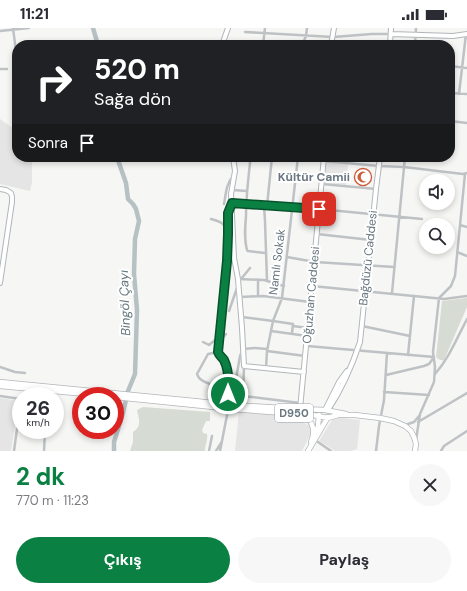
<!DOCTYPE html>
<html lang="tr">
<head>
<meta charset="utf-8">
<style>
	body { margin:0; font-family:"DM Sans",sans-serif; background:#f7f7f7; color:#2b2b33; height:100vh; display:flex; flex-direction:column; font-size:15px; white-space:nowrap }
	* { box-sizing:border-box; margin:0 }
	p { font-size:13px; color:#7c7c81 }
	.icon { flex:none; width:22px; height:22px; fill:none; stroke:currentColor; stroke-width:2; stroke-linecap:round; stroke-linejoin:round }
	.map { position:relative; height:423px; overflow:hidden }
	.side { display:flex; flex-direction:column; background:#fff; flex:1 }
	.side>* { flex:none }
	.hud { position:absolute; left:12px; top:12px; width:443px; height:122px; border-radius:16px; box-shadow:0 2px 6px #0003; background:#202124; color:#fff; overflow:hidden }
	.controls { position:absolute; left:419px; top:146px; display:grid; gap:8px }
	.controls a { display:grid; place-items:center; width:36px; height:36px; border-radius:50%; background:#fff; box-shadow:0 2px 6px #0003; font-size:20px }
	.speed { position:absolute; left:12px; top:359px; display:flex; gap:8px; font-size:20px; font-weight:700; text-align:center }
	.speed>* { display:grid; place-content:center; width:52px; height:52px; border-radius:50%; background:#fff; box-shadow:0 2px 6px #0003; line-height:1 }
	.speed small { font-size:10px; font-weight:400 }
	.speed .limit { border:6px solid #d22; background:#fff; color:#111 }
	.pin { position:absolute; display:grid; place-items:center; width:34px; height:34px; color:#fff; margin:-17px; border-radius:8px; box-shadow:0 2px 6px #0006 }
	.me { position:absolute; width:44px; margin:-22px; rotate:0deg; stroke-linejoin:round; filter:drop-shadow(0 0 3px #0008) }
	.turn { display:flex; align-items:center; gap:14px; height:84px; padding:0 16px; font-size:18px }
	.turn .icon { width:52px; height:52px; stroke-width:2.5 }
	.turn b { display:block; font-size:28px; line-height:34px }
	.then { display:flex; align-items:center; height:38px; padding:0 16px; background:#0003; gap:8px; font-size:15px }
	.round { display:grid; place-items:center; flex:none; width:42px; height:42px; border-radius:21px; background:#f7f7f7 }
	.summary { display:flex; align-items:center; justify-content:space-between; height:68px; padding:0 16px }
	h1 { font-size:24px; font-weight:700; line-height:30px; color:#0b8043 }
	.cta { display:flex; gap:8px; margin-top:auto; padding:8px 16px }
	.cta a { flex:1; height:46px; border-radius:24px; background:#0b8043; color:#fff; font-size:16px; font-weight:700; line-height:46px; text-align:center }
	.cta a+a { background:#f7f7f7; color:#2b2b33 }
	.status { display:flex; justify-content:space-between; align-items:center; height:28px; padding:0 20px; background:#fff; direction:ltr }
	.status svg { height:11px; fill:currentColor }
	.map>svg:first-child { display:block }
</style>
</head>
<body>
<div class="status"><b>11:21</b><svg viewBox="0 0 49 12"><path d="M0 12V9h3v3zM5 12V6h3v6zM10 12V3h3v9zM15 12V0h3v12zM26 1h20v11H26zM47 4h2v5h-2z"/></svg></div>
<div class="map">
<svg width="467" height="423" viewBox="0 0 467 423">
	<rect width="100%" height="100%" fill="#f6f6f4"/>
	<path fill="#e4e5e4" d="M0 91 17 103V129H32V154L30 163 0 156Z
		M327 134 348 136 346 157 324 155Z
		M0 370 19 373 11 423H0Z
		M239 383 293 388 311 399V405L302 423H235Z
		M337 390H343L360 392 357 421 351 423H335L319 413 332 392Z"/>
	<path fill="#d6dbd3" d="M467 270V279L444 332C441 333 438 331 436 329L442 273Z
		M143 379 210 384V393H206L202 402 203 405 207 406C208 413 205 416 205 423H130L133 414V404C142 398 139 392 137 382Z"/>
	<g fill="none" stroke-linecap="round" stroke-linejoin="round">
		<path stroke="#b6c1c4" stroke-width="4.5" d="M93 0 98 17
			M114 423V414L123 385 128 363 135 346 137 282 134 246 135 211 139 193 136 181 133 176 128 171 126 155 119 135 117 129"/>
		<g stroke="#b1b6b9" stroke-width="6">
			<path id="secondary" d="M391 6 453 8 467 6
				M222 17 228 0
				M331 17 334 0
				M390 17 391 0
				M233 129 235 143 231 166 234 230 238 251 242 300 244 338 304 344
				M0 161 6 162 11 165 12 169V174L0 255
				M300 381 324 129
				M325 382 339 354 347 343
				M328 382C342 361 352 338 360 314L376 161 380 129"/>
		</g>
		<g stroke="#b2b6b9" stroke-width="6">
			<path id="primary" d="M0 354 194 373
				M0 358 107 368
				M115 369 194 377
				M232 377 300 381 325 382 346 386
				M232 381 313 387 328 390 338 387H355L380 390 394 393 405 398 411 403 414 409 416 416 415 423
				M302 387C313 392 316 403 311 414
				M316 405 318 398 319 387
				M308 423 328 389"/>
		</g>
		<path stroke="#bec2c5" stroke-width="2.5" d="M13 0 16 23
			M0 3 29 0
			M245 4 333 9 372 6H391
			M263 17 265 0
			M302 17 306 8 307 0
			M415 17 416 0
			M450 38 467 40
			M0 41H7
			M450 65 467 66
			M459 66 466 6
			M450 93 467 95
			M250 129V135C248 153 246 170 246 188 245 200 244 211 247 222L248 223 265 225
			M293 129 324 133 379 138 404 139 463 146 467 145
			M250 134 253 129
			M322 156 376 161
			M232 162 247 163
			M224 176C226 166 226 156 233 148
			M264 178 265 193 267 253
			M267 178 272 129
			M211 191C224 194 226 197 227 210
			M460 197 467 199
			M317 206 371 212
			M457 224 467 228
			M287 229 315 234 394 239
			M238 251 264 252 284 258
			M241 251 250 240
			M312 258 444 271 467 268
			M392 265 405 129
			M258 268V252
			M240 269 263 268 310 274
			M229 283 238 257
			M242 289 273 293 293 296 292 305
			M293 298 308 300
			M362 298 410 308
			M271 303 307 308
			M203 314 209 317 215 312 222 310 226 306
			M307 318 434 329 429 336 424 338 386 347
			M267 323 305 328
			M408 327 414 268
			M244 338 243 368 300 375
			M0 339 15 344 25 345
			M266 340 267 323 273 293 282 270 298 129
			M435 346C449 330 457 310 467 291
			M213 357C207 355 199 353 197 346L208 326 218 324
			M37 362 38 368
			M384 364 429 367
			M0 368 21 371 14 423
			M227 376C226 371 228 368 228 363 229 354 228 345 226 337 223 330 218 326 218 319L227 233 228 206V185L232 175 319 181 422 191
			M418 394 467 365
			M405 397 414 394 419 388
			M315 412 331 423
			M416 412 420 386 434 354 435 339 433 324 439 270 451 258 455 248 465 146
			M44 423 45 402
			M209 423 212 408
			M216 423 221 415
			M220 423 230 372 233 368 240 328 243 321 255 320 267 321
			M376 423 379 398 384 372 387 325
			M441 423 444 418 467 403"/>
		<use href="#secondary" stroke="#fff" stroke-width="4"/>
		<use href="#primary" stroke="#fff" stroke-width="4.5"/>
		<g stroke="#b2b6b9" stroke-width="6" stroke-linecap="butt">
			<path id="primary-bridge" d="M194 373 232 377
				M194 377 232 381"/>
		</g>
		<use href="#primary-bridge" stroke="#fff" stroke-width="4.5"/>
	</g>
	<g fill="none" stroke-linecap="round" stroke-linejoin="round">
		<g stroke="#07532c" stroke-width="10">
			<path id="route" d="M228 366C229 355 229 342 224 332 222 329 219 327 218 324L227 233 228 206V185L232 175 319 181"/>
		</g>
		<use href="#route" stroke="#0b8043" stroke-width="7"/>
	</g>
	<defs>
		<g id="mosque-ring" transform="scale(0.9)"><circle r="9.5" fill="#fff" stroke="#cd5c3d" stroke-width="1.5"/><path d="M3.5-4.9A6 6 0 1 0 3.5 4.9A5 5 0 1 1 3.5-4.9Z" fill="#cd5c3d"/></g>
	</defs>
	<g fill-rule="evenodd">
		<use href="#mosque-ring" x="363" y="149"/>
	</g>
	<g text-anchor="middle" stroke-width="4" stroke-linejoin="round" paint-order="stroke">
		<rect fill="#fff" stroke="#96a0a7" stroke-width="1" x="275" y="376" width="38" height="18" rx="3"/>
		<g font-size="11" font-weight="bold" fill="#697781">
			<text x="294" y="389">D950</text>
		</g>
		<g font-size="12" font-weight="bold" fill="#697781" stroke="#fff" text-anchor="end">
			<text x="350" y="153">Kültür Camii</text>
		</g>
		<g font-size="12" fill="#697781" stroke="#fff">
			<text transform="translate(368 230) rotate(-84)" y="4">Bağdüzü Caddesi</text>
			<text transform="translate(277 234) rotate(-83)" y="4">Namlı Sokak</text>
			<text transform="translate(311 267) rotate(-85)" y="4">Oğuzhan Caddesi</text>
		</g>
		<g font-size="13" font-style="italic" fill="#65777d" stroke="#fff">
			<text transform="translate(124 275) rotate(-92)" y="5">Bingöl Çayı</text>
		</g>
	</g>
</svg>
<div class="controls">
<a><svg class="icon" aria-label="sound" viewBox="0 0 24 24"><path d="M4 9h4l5-4v14l-5-4H4zM17 9q2 3 0 6"/></svg></a>
<a><svg class="icon" aria-label="search" viewBox="0 0 24 24"><circle cx="10" cy="10" r="6"/><path d="M15 15l6 6"/></svg></a>
</div>
<div class="speed"><div>26<small>km/h</small></div><div class="limit">30</div></div>
<div class="pin" style="left:319px;top:181px;background:#d93025"><svg class="icon" aria-label="arrive" viewBox="0 0 24 24"><path d="M6 21V4h12l-3 4 3 4H6"/></svg></div>
<svg class="me" style="left:228px;top:366px" viewBox="-20 -20 40 40"><circle r="17" fill="#0b8043" stroke="#fff" stroke-width="3"/><path d="M0-11L8 9 0 5-8 9z" fill="#fff"/></svg>
<div class="hud">
<div class="turn"><svg class="icon" aria-label="right" viewBox="0 0 24 24"><path d="M7 20v-9h11M14 6l5 5-5 5"/></svg><div><b>520 m</b>Sağa dön</div></div>
<div class="then">Sonra<svg class="icon" aria-label="arrive" viewBox="0 0 24 24"><path d="M6 21V4h12l-3 4 3 4H6"/></svg></div>
</div>
</div>
<section class="side">
<div class="summary"><div><h1>2 dk</h1><p>770 m · 11:23</p></div><a class="round"><svg class="icon" aria-label="close" viewBox="0 0 24 24"><path d="M6 6l12 12M18 6L6 18"/></svg></a></div>
<div class="cta"><a>Çıkış</a><a>Paylaş</a></div>
</section>
</body>
</html>
